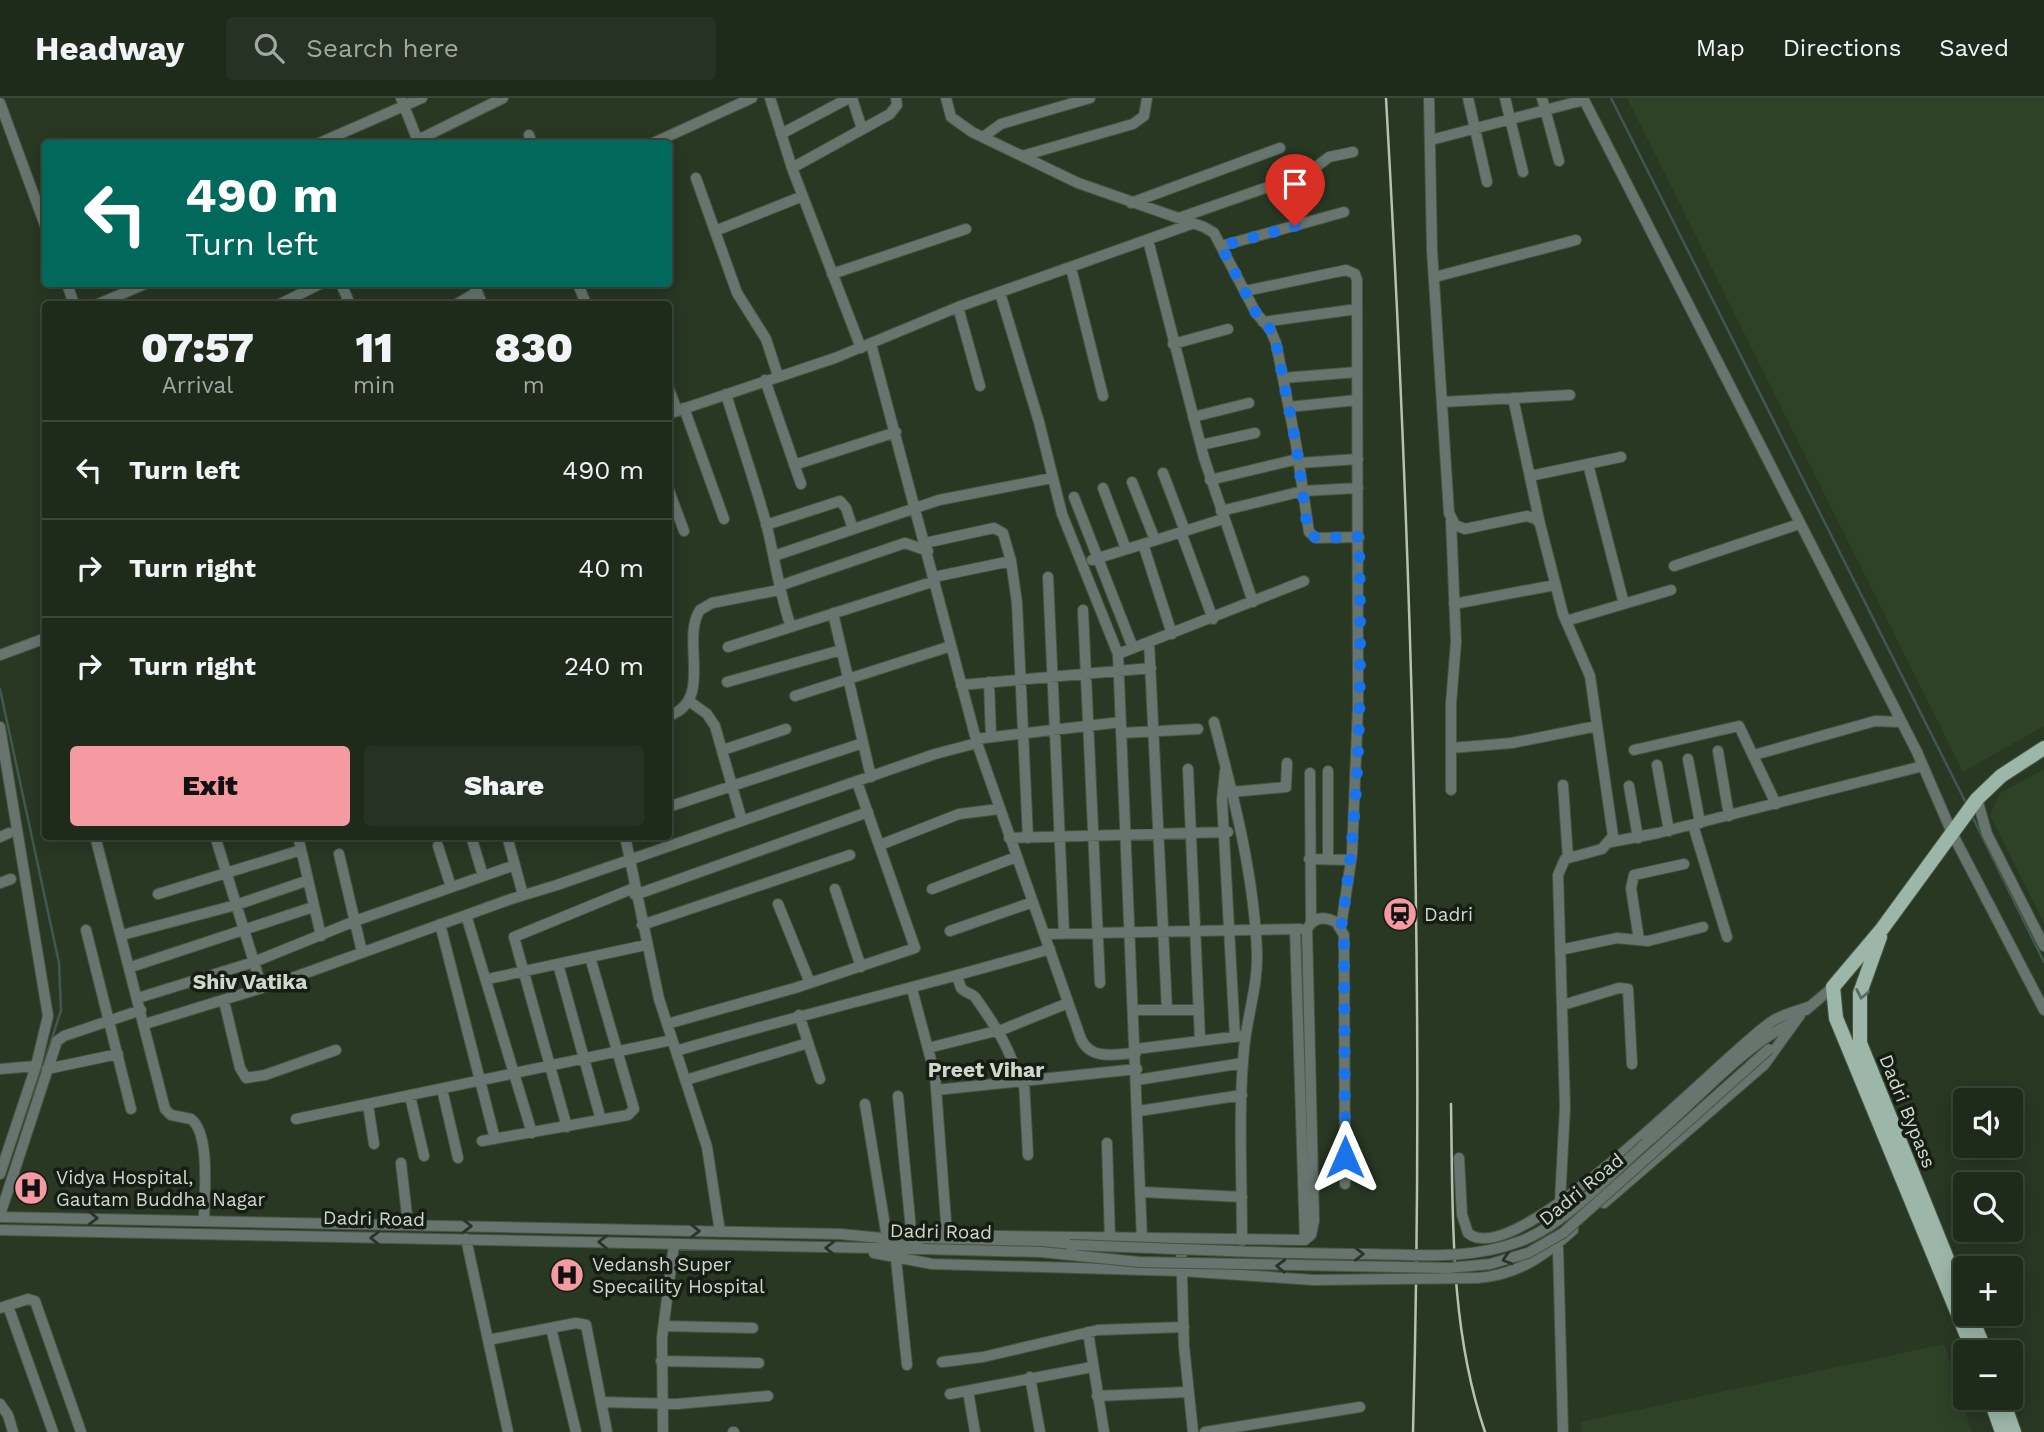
<!DOCTYPE html>
<html lang="en">
<head>
<meta charset="utf-8">
<style>
	body { margin:0; font-family:"Work Sans",sans-serif; background:#263223; color:#f1f3f6; height:100vh; display:flex; flex-direction:column; font-size:26px; white-space:nowrap }
	* { box-sizing:border-box; margin:0 }
	p { font-size:23px; color:#a1a7a2 }
	.icon { flex:none; width:38px; height:38px; fill:none; stroke:currentColor; stroke-width:2; stroke-linecap:round; stroke-linejoin:round }
	.map { position:relative; flex:1; overflow:hidden }
	.details { position:absolute; left:42px; top:203px; width:630px; height:539px; display:flex; flex-direction:column; background:#1e2a1a; border-radius:7px; box-shadow:0 4px 18px #0003,0 0 0 2px #3c4639 }
	.details>* { flex:none }
	.guide { position:absolute; left:42px; top:42px; width:630px; height:147px; border-radius:7px; box-shadow:0 4px 18px #0003,0 0 0 2px #3c4639; background:#00695c; color:#fff; overflow:hidden }
	.buttons { position:absolute; left:1953px; top:990px; display:grid; gap:14px }
	.buttons a { display:grid; place-items:center; width:70px; height:70px; border-radius:7px; background:#1e2a1a; box-shadow:0 4px 18px #0003,0 0 0 2px #3c4639; font-size:35px }
	.pin { position:absolute; display:grid; place-items:center; width:60px; height:60px; color:#fff; margin:-72px -30px; border-radius:50% 50% 50% 0; rotate:-45deg; box-shadow:0 0 7px #0007 }
	.pin .icon { rotate:45deg }
	.me { position:absolute; width:77px; margin:-38px; rotate:0deg; stroke-linejoin:round; filter:drop-shadow(0 0 5px #0008) }
	.turn { display:flex; align-items:center; gap:24px; height:147px; padding:0 28px; font-size:32px }
	.turn .icon { width:91px; height:91px; stroke-width:2.5 }
	.turn b { display:block; font-size:49px; line-height:60px }
	.eta { display:flex; justify-content:space-evenly; align-items:center; height:119px; text-align:center }
	.eta b { font-size:42px; font-weight:800; line-height:49px }
	.cta { display:flex; gap:14px; margin-top:auto; padding:14px 28px }
	.cta a { flex:1; height:80px; border-radius:7px; background:#f49aa0; color:#111; font-size:28px; font-weight:800; line-height:80px; text-align:center }
	.cta a+a { background:#263223; color:#f1f3f6 }
	ul { padding:0; list-style:none }
	li { display:flex; align-items:center; gap:21px; height:98px; padding:0 28px; border-top:2px solid #3c4639 }
	li div { flex:1 }
	li b { display:block; font-size:26px }
	li em { font-style:normal }
	header { display:flex; align-items:center; gap:42px; box-sizing:border-box; height:98px; padding:0 35px; background:#1e2a1a; border-bottom:2px solid #3c4639 }
	header strong { font-size:33px }
	nav { display:flex; gap:38px; margin-inline-start:auto; font-size:24px }
	.search { width:490px; height:63px; background:#263223; display:flex; align-items:center; gap:18px; box-sizing:border-box; padding:0 24px; border-radius:7px; color:#a1a7a2; font-size:26px }
	.map>svg:first-child { display:block }
</style>
</head>
<body>
<header>
<strong>Headway</strong>
<div class="search"><svg class="icon" aria-label="search" viewBox="0 0 24 24"><circle cx="10" cy="10" r="6"/><path d="M15 15l6 6"/></svg>Search here</div>
<nav><a>Map</a><a>Directions</a><a>Saved</a></nav>
</header>
<div class="map">
<svg width="2044" height="1334" viewBox="0 0 2044 1334">
	<rect width="100%" height="100%" fill="#283823"/>
	<path fill="#2d4227" d="M1627 0H2044V628L1963 674Z
		M2044 671V825L1990 718 1999 696Z
		M1944 1246 1972 1334H1581V1324Z"/>
	<g fill="none" stroke-linecap="round" stroke-linejoin="round">
		<path stroke="#3e5953" stroke-width="2.5" d="M1611 0 1967 707
			M0 591 59 865 61 912 34 997
			M1971 716 2044 864"/>
		<g stroke="#465541" stroke-width="12">
			<path id="minor" d="M401 0 419 46
				M770 0 792 70 861 250
				M852 0 862 31
				M946 0 951 19 972 34 1078 85 1204 129 1214 135 1256 215 1270 231 1276 245 1296 346 1309 434 1316 440 1359 439
				M1429 0 1432 152 1449 415 1455 427 1465 431 1527 418 1536 421 1540 426 1563 516 1590 578 1613 738 1602 751 1565 761 1558 777 1565 1009 1560 1104
				M1468 0 1487 84
				M1505 0 1523 74
				M1542 0 1559 63
				M1583 0 1917 654 1952 735 2044 912
				M0 5 46 130
				M781 36 849 0
				M529 37 532 46
				M983 39 1001 26 1090 0
				M418 42 503 0
				M1431 42 1584 2
				M317 46 422 0
				M651 46 752 0
				M1022 58 1133 26 1144 18 1147 0
				M792 70 890 16 897 7 896 0
				M696 80 737 195 766 241 778 278
				M1131 105 1280 50
				M1179 120 1308 75 1329 59 1353 54
				M715 133 803 98
				M1148 142 1204 360 1253 504
				M1221 148 1344 114
				M1071 170 1103 298
				M832 176 966 131
				M1435 179 1576 142
				M67 186 74 206
				M341 186 350 206
				M474 186 482 206
				M578 186 586 206
				M1245 193 1346 172 1355 176 1357 182 1358 608 1352 756 1341 829
				M1000 195 1039 324 1062 416 1118 556 1142 1142
				M98 206 145 186
				M280 206 320 186
				M457 206 477 194
				M958 209 980 288
				M1263 224 1357 211
				M871 246 977 645 1081 941C1091 963 1116 956 1136 955
				M1173 246 1228 231
				M1283 280 1357 274
				M765 282 801 386
				M668 289 677 312
				M726 296C739 339 754 381 766 425 775 460 779 495 791 529
				M1513 300 1540 426
				M1442 304 1570 297
				M1289 309 1357 302
				M684 310 724 421
				M668 316 835 260 958 209 1194 125
				M1193 319 1249 305
				M1201 347 1255 335
				M1299 365 1358 361
				M1588 366 1624 506
				M794 367 896 334
				M1163 375 1185 433
				M1530 378 1621 359
				M1210 382 1298 361
				M1132 384 1155 442
				M668 390 684 433
				M1103 390 1126 451
				M1074 399 1133 550
				M1221 413 1303 393 1358 390
				M1451 422 1456 544 1451 606V692
				M766 427 840 403 846 410 853 431
				M1181 434 1213 521
				M925 445 994 430 1003 435 1011 463 1017 505 1028 740
				M1143 446 1172 536
				M774 458 939 402 1052 380
				M1092 462 1223 421
				M1674 468 1799 426
				M934 479 1011 463
				M1048 479 1064 835
				M779 488 905 445 928 453
				M1454 506 1555 487
				M1083 512 1100 885
				M833 515 871 679
				M1566 523 1671 492
				M1149 544 1167 912
				M728 549 935 483
				M1118 556 1304 483
				M0 557 46 540
				M727 584 841 552
				M989 584 991 639
				M961 587 1151 570
				M795 598 951 548
				M689 603 707 616 715 628 742 723
				M668 618C715 603 680 542 700 512L712 505 779 492
				M1214 624C1234 700 1254 777 1257 855 1258 888 1247 918 1244 951 1238 1014 1242 1079 1242 1143
				M0 629 48 918 36 968 0 1076
				M1121 635 1198 631
				M976 641 1121 624
				M1451 650 1512 645 1597 628
				M723 652 786 631
				M1634 652 1739 628 1776 706
				M1718 653 1729 718
				M1754 657 1875 623 1901 624
				M1688 661 1700 725
				M1657 667 1669 733
				M1188 671 1200 941
				M1225 673 1222 702 1235 939
				M1328 673V761
				M1310 675 1311 823
				M1563 687 1568 760
				M1629 688 1638 740
				M1232 694 1286 689 1287 665
				M1977 701 1987 736 2044 848
				M668 709 863 645
				M1693 727 1727 839
				M95 738 165 1011 171 1017 191 1021C211 1036 204 1099 204 1123
				M215 738 262 890
				M298 738 321 838
				M471 738 483 778
				M507 738 523 797
				M625 738 659 901 707 1049 720 1134
				M0 739 9 735
				M1009 740 1228 734
				M1611 744 1658 735 1923 668
				M880 747 959 716 999 711
				M438 748 451 789
				M339 756 362 854
				M1309 761 1351 762
				M0 785 11 781
				M835 791 861 869
				M932 791 1016 759
				M158 796 301 752
				M635 797 868 714
				M778 806 810 885
				M466 817 532 1035
				M440 826 495 1041
				M642 827 850 757
				M1295 831 1305 1142
				M86 832 131 1011
				M950 833 1033 804
				M1044 836 1300 831
				M122 837 236 807 306 783
				M1639 842 1631 790 1634 777 1684 766
				M1560 852 1617 840 1648 843 1703 829
				M558 866 601 1022
				M131 869 313 809
				M957 878 961 890C965 895 971 895 975 899 992 923 1013 953 1018 984
				M488 881 646 847
				M912 891 935 977 947 1137
				M138 900 254 864 355 823 515 767
				M224 903 240 970 246 980 265 977 336 952
				M1563 907 1619 890 1628 891 1632 966
				M1134 912H1199
				M1806 912 1833 889
				M799 917 820 981
				M145 926 278 885 511 801 557 787 935 656 977 645
				M667 926 795 890 915 850 857 684
				M928 950 1004 931 1068 905
				M1136 951 1240 938
				M676 953C800 916 926 888 1050 851
				M0 971 36 968
				M47 971 118 956
				M686 982 808 945
				M1137 982 1243 965
				M1024 983 1028 1057
				M442 991 458 1060
				M936 992 1137 971
				M410 998 424 1058
				M898 998 912 1142
				M865 1006 887 1140
				M368 1007 374 1046
				M1139 1013 1242 997
				M296 1021 672 942
				M567 1029 514 839 634 790
				M482 1043 628 1017 634 1011 590 859
				M1107 1045 1110 1141
				M1646 1045C1690 1010 1742 947 1792 925
				M1459 1060 1462 1117 1468 1135C1516 1177 1725 955 1771 924 1782 916 1798 913 1811 908
				M401 1065 408 1126
				M1142 1094 1242 1099
				M1604 1105 1764 967 1800 917
				M0 1117 57 943 64 938 141 912
				M0 1119 840 1136 924 1144 1070 1147
				M0 1132 923 1151
				M928 1137 1305 1142 1311 1137 1314 1123 1307 831C1314 819 1324 818 1336 824L1344 837 1345 1086
				M466 1141 508 1334
				M1181 1145 1184 1248 1193 1334
				M1558 1150 1563 1334
				M874 1155 932 1166 1182 1173 1314 1182
				M896 1161 907 1267
				M1477 1180C1518 1177 1544 1158 1573 1132
				M8 1208 53 1334
				M0 1210 28 1201 35 1203 81 1334
				M664 1228 753 1230
				M551 1230 576 1334
				M1088 1234 1104 1334
				M488 1242 576 1225 586 1227 607 1334
				M661 1263 759 1265
				M942 1264 983 1259 1098 1232 1184 1229
				M1030 1279 1040 1334
				M968 1293 975 1334
				M950 1296 1092 1269
				M1097 1298 1187 1294
				M601 1304 677 1306 768 1298
				M0 1306 8 1317 13 1334
				M663 1334 662 1240 674 1146
				M733 1334H734
				M1205 1334 1360 1309"/>
		</g>
		<g stroke="#465541" stroke-width="16">
			<path id="major" d="M1880 839 1860 895V945L1965 1205
				M1970 1216 1986 1255
				M1974 1255 1836 920 1833 889 1882 831 1977 701 2001 678 2044 650
				M1990 1300 2002 1334
				M2002 1300 2014 1334"/>
		</g>
		<use href="#minor" stroke="#68756f" stroke-width="10"/>
		<use href="#major" stroke="#9cb7aa" stroke-width="14"/>
		<path stroke="#b7c1b3" stroke-width="2.5" d="M1386 0C1411 444 1425 889 1413 1334
			M1451 1006C1453 1116 1449 1229 1485 1334"/>
		<g stroke="#465541" stroke-width="12" stroke-linecap="butt">
			<path id="minor-bridge" d="M1070 1147C1169 1150 1269 1156 1368 1156 1419 1157 1472 1162 1521 1143 1565 1126 1610 1077 1646 1045
				M923 1151 1041 1154 1139 1164 1449 1170 1490 1166 1528 1155 1563 1135 1769 951
				M1314 1182 1477 1180"/>
		</g>
		<use href="#minor-bridge" stroke="#68756f" stroke-width="10"/>
	</g>
	<defs><path id="oneway-chevron" d="M-2-3.5L2.5 0L-2 3.5" fill="none" stroke-width="1.6" stroke-linecap="round" stroke-linejoin="round" transform="scale(1.75)"/></defs>
	<use stroke="#596a5f" href="#oneway-chevron" transform="translate(1862 896) rotate(101)"/>
	<g stroke="#2a332b">
		<use href="#oneway-chevron" transform="translate(93 1120) rotate(1)"/>
		<use href="#oneway-chevron" transform="translate(467 1128) rotate(1)"/>
		<use href="#oneway-chevron" transform="translate(695 1133) rotate(1)"/>
		<use href="#oneway-chevron" transform="translate(375 1140) rotate(-179)"/>
		<use href="#oneway-chevron" transform="translate(603 1144) rotate(-179)"/>
		<use href="#oneway-chevron" transform="translate(830 1150) rotate(-179)"/>
		<use href="#oneway-chevron" transform="translate(1359 1156)"/>
		<use href="#oneway-chevron" transform="translate(1507 1161) rotate(163)"/>
		<use href="#oneway-chevron" transform="translate(1281 1168) rotate(-178)"/>
	</g>
	<g fill="none" stroke-linecap="round" stroke-linejoin="round">
		<path stroke="#1a73e8" stroke-width="12" stroke-dasharray="0 21.6" d="M1295 128 1221 148 1256 215 1270 231 1276 245 1296 346 1308 434 1316 440 1359 439C1361 568 1362 701 1341 829L1344 836 1345 1059"/>
	</g>
	<defs>
		<g id="station-disc" transform="scale(1.75)"><circle r="9.5" fill="#f49aa0" stroke="#161d14"/><path d="M-3-6H3Q5-6 5-4V2Q5 4 3 4L4.5 6H3L1.5 4h-3L-3 6H-4.5L-3 4Q-5 4-5 2V-4Q-5-6-3-6ZM-3.5-4v3h7v-3ZM-3.5 1v1.5H-2V1ZM2 1v1.5H3.5V1Z" fill="#111"/></g>
		<g id="hospital-disc" transform="scale(1.75)"><circle r="9.5" fill="#f49aa0" stroke="#161d14"/><path d="M-5-5h3v3.5h4V-5h3V5h-3V1.5h-4V5h-3Z" fill="#111"/></g>
	</defs>
	<g fill-rule="evenodd">
		<use href="#station-disc" x="1400" y="816"/>
		<use href="#hospital-disc" x="31" y="1090"/>
		<use href="#hospital-disc" x="567" y="1177"/>
	</g>
	<g text-anchor="middle" stroke-width="7" stroke-linejoin="round" paint-order="stroke">
		<g font-size="19" fill="#ced8cb" stroke="#161d14" text-anchor="start">
			<text x="1424" y="823">Dadri</text>
			<text x="56" y="1086">Vidya Hospital,<tspan x="56" dy="22">Gautam Buddha Nagar</tspan></text>
			<text x="592" y="1173">Vedansh Super<tspan x="592" dy="22">Specaility Hospital</tspan></text>
		</g>
		<g font-size="19" fill="#ced8cb" stroke="#161d14">
			<text transform="translate(1908 1013) rotate(68)" y="7">Dadri Bypass</text>
			<text transform="translate(1581 1091) rotate(-39)" y="7">Dadri Road</text>
			<text transform="translate(374 1120) rotate(1)" y="7">Dadri Road</text>
			<text transform="translate(941 1133) rotate(1)" y="7">Dadri Road</text>
		</g>
		<g font-size="21" font-weight="bold" fill="#ced8cb" stroke="#161d14">
			<text x="250" y="891">Shiv Vatika</text>
			<text x="986" y="979">Preet Vihar</text>
		</g>
	</g>
</svg>
<div class="buttons">
<a><svg class="icon" aria-label="sound" viewBox="0 0 24 24"><path d="M4 9h4l5-4v14l-5-4H4zM17 9q2 3 0 6"/></svg></a>
<a><svg class="icon" aria-label="search" viewBox="0 0 24 24"><circle cx="10" cy="10" r="6"/><path d="M15 15l6 6"/></svg></a>
<a>+</a>
<a>−</a>
</div>
<div class="pin" style="left:1295px;top:128px;background:#d93025"><svg class="icon" aria-label="arrive" viewBox="0 0 24 24"><path d="M6 21V4h12l-3 4 3 4H6"/></svg></div>
<svg class="me" style="left:1345px;top:1059px" viewBox="-20 -20 40 40"><path d="M0-17L14 15 0 8-14 15z" fill="#1a73e8" stroke="#fff" stroke-width="4"/></svg>
<div class="guide">
<div class="turn"><svg class="icon" aria-label="left" viewBox="0 0 24 24"><path d="M17 20v-9H6M10 6l-5 5 5 5"/></svg><div><b>490 m</b>Turn left</div></div>
</div>
<section class="details">
<div class="eta">
<div><b>07:57</b><p>Arrival</p></div>
<div><b>11</b><p>min</p></div>
<div><b>830</b><p>m</p></div>
</div>
<ul>
<li><svg class="icon" aria-label="left" viewBox="0 0 24 24"><path d="M17 20v-9H6M10 6l-5 5 5 5"/></svg><div><b>Turn left</b></div><em>490 m</em></li>
<li><svg class="icon" aria-label="right" viewBox="0 0 24 24"><path d="M7 20v-9h11M14 6l5 5-5 5"/></svg><div><b>Turn right</b></div><em>40 m</em></li>
<li><svg class="icon" aria-label="right" viewBox="0 0 24 24"><path d="M7 20v-9h11M14 6l5 5-5 5"/></svg><div><b>Turn right</b></div><em>240 m</em></li>
</ul>
<div class="cta"><a>Exit</a><a>Share</a></div>
</section>
</div>
</body>
</html>
